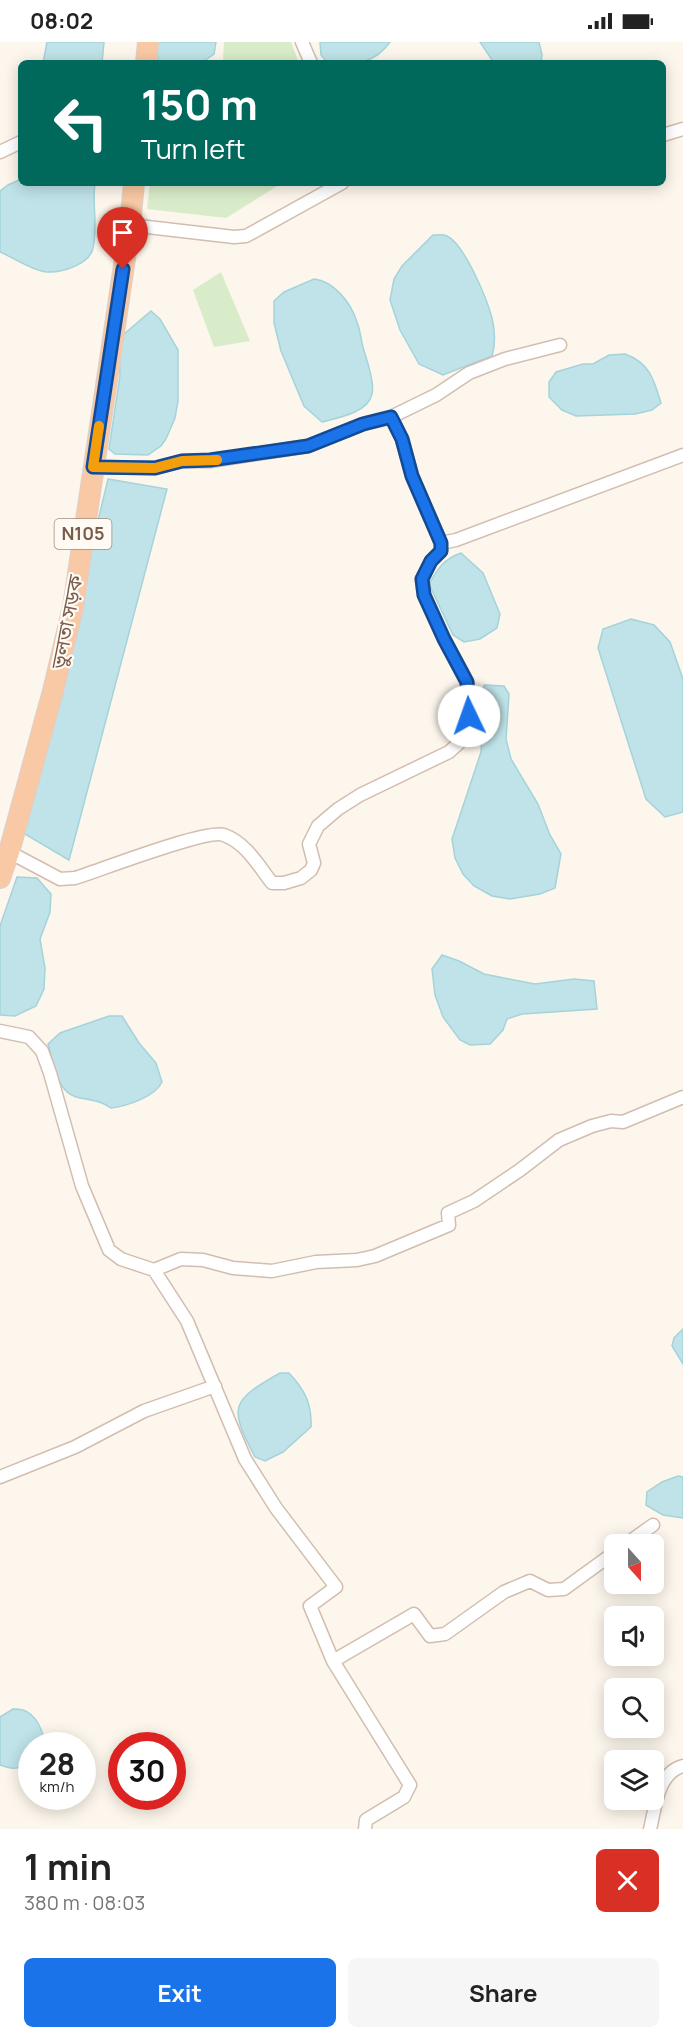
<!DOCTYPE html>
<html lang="en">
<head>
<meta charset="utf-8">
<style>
	body { margin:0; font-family:Manrope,"Noto Sans Bengali",sans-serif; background:#f6f6f6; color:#222; height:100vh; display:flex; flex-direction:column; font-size:22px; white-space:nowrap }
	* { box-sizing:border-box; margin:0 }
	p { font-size:20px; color:#767676 }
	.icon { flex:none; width:33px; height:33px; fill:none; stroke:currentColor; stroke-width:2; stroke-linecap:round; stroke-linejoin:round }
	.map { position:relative; height:1787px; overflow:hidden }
	.side { display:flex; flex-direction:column; background:#fff; flex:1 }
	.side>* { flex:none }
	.hud { position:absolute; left:18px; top:18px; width:648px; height:126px; border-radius:9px; box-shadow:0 3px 15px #0003; background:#00695c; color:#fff; overflow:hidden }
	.needle { width:39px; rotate:159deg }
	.tools { position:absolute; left:604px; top:1492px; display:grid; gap:12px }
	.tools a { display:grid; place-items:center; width:60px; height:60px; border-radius:9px; background:#fff; box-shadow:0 3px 15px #0003; font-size:30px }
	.speed { position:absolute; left:18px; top:1690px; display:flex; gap:12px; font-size:30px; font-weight:700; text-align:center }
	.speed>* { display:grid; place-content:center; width:78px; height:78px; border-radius:50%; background:#fff; box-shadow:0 3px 15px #0003; line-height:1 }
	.speed small { font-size:15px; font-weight:400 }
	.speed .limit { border:9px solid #d22; background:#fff; color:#111 }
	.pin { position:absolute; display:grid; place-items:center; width:51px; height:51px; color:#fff; margin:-62px -26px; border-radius:50% 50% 50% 0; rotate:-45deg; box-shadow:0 0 6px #0007 }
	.pin .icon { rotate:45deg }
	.me { position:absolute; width:66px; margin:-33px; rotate:357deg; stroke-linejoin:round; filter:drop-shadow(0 0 4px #0008) }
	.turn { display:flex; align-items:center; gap:21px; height:126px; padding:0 24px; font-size:27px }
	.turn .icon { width:78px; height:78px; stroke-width:2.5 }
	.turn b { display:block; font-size:42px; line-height:51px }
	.round { display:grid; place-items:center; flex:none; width:63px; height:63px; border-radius:9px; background:#f6f6f6 }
	.overview { display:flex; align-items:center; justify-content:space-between; height:102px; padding:0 24px }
	h1 { font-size:36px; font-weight:700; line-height:45px }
	.primary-button { display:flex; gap:12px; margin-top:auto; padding:12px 24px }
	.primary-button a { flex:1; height:69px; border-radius:9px; background:#1a73e8; color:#fff; font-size:24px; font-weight:700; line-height:69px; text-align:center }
	.primary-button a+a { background:#f6f6f6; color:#222 }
	.status { display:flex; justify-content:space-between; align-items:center; height:42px; padding:0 30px; background:#fff; direction:ltr }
	.status svg { height:16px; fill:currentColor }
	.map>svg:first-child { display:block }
</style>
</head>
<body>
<div class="status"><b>08:02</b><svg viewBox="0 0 49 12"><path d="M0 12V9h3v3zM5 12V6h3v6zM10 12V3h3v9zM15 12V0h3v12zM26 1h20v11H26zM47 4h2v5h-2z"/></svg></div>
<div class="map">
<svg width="683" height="1787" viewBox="0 0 683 1787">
	<rect width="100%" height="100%" fill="#fdf6ec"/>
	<path fill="#d8ecc9" d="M224 0H291L299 21H216L223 19Z
		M150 141H282L226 176 147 167Z
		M221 230 250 299 214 305 193 248Z"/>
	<path fill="#bfe3e8" stroke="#a5d3da" stroke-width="1.5" d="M47 0H104L102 21H43Z
		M155 0H216L214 12 201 21H159Z
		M320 0H390C373 24 354 21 328 21L321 13Z
		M480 0H539L542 13 541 21H494Z
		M21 137V141H95C92 163 98 185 93 206 90 222 62 231 47 230 35 230 12 215 0 210V149L8 143Z
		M433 193C436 193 443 192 447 194 465 203 487 257 492 276 495 289 496 301 492 314L443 333 419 322 400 288 390 258 394 237 402 224Z
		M314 237C334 239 351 261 357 280 361 290 361 301 365 312 368 322 375 342 372 352 368 371 337 376 322 380L304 364 281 309 274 281V259L284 250Z
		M151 269 160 277 178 308V359L175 376 166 397 161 404 148 413 115 412 109 407 120 333 119 310 123 293Z
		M625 312C650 321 654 338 661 361L652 368 635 372 576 374 562 368 549 355V340L556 330 583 322H593L609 313Z
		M108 437 167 447 69 818 23 791Z
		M461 511 483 531 500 572 497 586 480 597 464 600 453 593 429 542C438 526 444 517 461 511Z
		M631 577 654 583 670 600 683 637V770L665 775 646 757 598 606 603 587Z
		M484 643 504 644 509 652 506 697 511 717 538 762 550 793 561 812 555 846 540 852 510 857 492 854 474 844 463 832 455 816 452 797 481 710Z
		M17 835 37 836 51 852 50 870 40 897 45 926 44 947 36 964 15 974 0 973V884Z
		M442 913 459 919 484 932 509 937 535 942 574 937 594 939 597 967 522 972 507 977 503 988 490 1002 470 1003 460 998 443 975 435 953 432 927Z
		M109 974H122L139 1001 156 1021 162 1040C155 1055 127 1064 111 1066 98 1057 90 1059 76 1055 56 1049 53 1019 48 1002L60 991Z
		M683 1287V1322L672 1304 674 1296Z
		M280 1331H289C305 1348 312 1362 311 1385L283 1410 265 1419 255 1415C228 1364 231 1359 280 1331Z
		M678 1434 683 1435V1476L663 1473 646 1463 647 1450 662 1440Z
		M13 1667C16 1667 19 1667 23 1668 36 1672 45 1691 44 1704H32L31 1721C19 1727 12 1728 0 1723V1675Z"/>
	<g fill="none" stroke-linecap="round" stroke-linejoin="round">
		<g stroke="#d1beb0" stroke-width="15">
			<path id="minor" d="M302 0 311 21
				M663 93 683 87
				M0 110 21 100
				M130 183 234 195 246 194 342 141
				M93 425 155 426 182 419H210L308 404 363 382 391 375 436 353 469 331 505 317 560 303
				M441 501 456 498 683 413
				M9 810 60 837 75 836C98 829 208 786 224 793 246 801 258 823 272 841H284L301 836 311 828 314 821 309 802 318 784 338 767 360 753 449 710 470 691 467 640 444 597 424 553 422 537 431 519 441 509V501L412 434 402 397 391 375
				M0 989 29 995 42 1009 50 1031 82 1144 109 1208 121 1217 154 1228 187 1279 245 1417 276 1466 336 1545 310 1564 333 1619 410 1743 404 1755 366 1778 365 1787
				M154 1228 181 1217 203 1218 233 1226 272 1229 316 1220 357 1218 375 1214 449 1183 448 1171 474 1159 520 1128 559 1098 592 1084 611 1079 623 1080 683 1055
				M0 1435 75 1405 144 1369 215 1344
				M625 1503 653 1483
				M333 1619 414 1572 430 1594 445 1592 504 1550 530 1539 548 1548 564 1547 615 1510
				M650 1787C656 1764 657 1731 683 1724"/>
		</g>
		<g stroke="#dad1cd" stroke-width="22">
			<path id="trunk" d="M146 21 148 0
				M0 836 9 810 53 649 73 565 130 183 134 141"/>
		</g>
		<use href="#minor" stroke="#fff" stroke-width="12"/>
		<use href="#trunk" stroke="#f9c8a4" stroke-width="20"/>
	</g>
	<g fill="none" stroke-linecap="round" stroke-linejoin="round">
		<g stroke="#114b97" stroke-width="15">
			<path id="route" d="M123 227 93 425 155 426 182 419 210 418 308 404 363 382 391 375 402 397 412 434 441 501V509L431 519 422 537 424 553 444 597 467 640 469 674"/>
		</g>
		<use href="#route" stroke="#1a73e8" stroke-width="10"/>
		<path stroke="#f59e0b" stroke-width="10" d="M99 384 93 425 155 426 182 419 217 418"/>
	</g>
	<g text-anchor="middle" stroke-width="4.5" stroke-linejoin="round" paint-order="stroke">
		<rect fill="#fffaf3" stroke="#a28b7f" stroke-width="1.5" x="54.5" y="477" width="57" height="30" rx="4.5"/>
		<g font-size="18" font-weight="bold" fill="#7a5c4d">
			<text x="83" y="498">N105</text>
		</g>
		<g font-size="20" fill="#7a5c4d" stroke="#fffaf3">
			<text transform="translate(67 580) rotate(-79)" y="7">ভুলতা সড়ক</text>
		</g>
	</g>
</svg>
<div class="tools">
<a><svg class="needle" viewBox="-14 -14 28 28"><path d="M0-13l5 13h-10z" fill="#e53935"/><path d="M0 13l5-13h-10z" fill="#767676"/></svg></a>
<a><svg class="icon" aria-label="sound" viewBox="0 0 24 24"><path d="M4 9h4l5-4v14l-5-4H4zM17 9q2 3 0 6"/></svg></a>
<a><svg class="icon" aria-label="search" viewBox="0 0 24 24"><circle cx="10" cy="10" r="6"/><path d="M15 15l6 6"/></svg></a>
<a><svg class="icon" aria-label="layers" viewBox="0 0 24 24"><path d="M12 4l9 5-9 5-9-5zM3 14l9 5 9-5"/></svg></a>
</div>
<div class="speed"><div>28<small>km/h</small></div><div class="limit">30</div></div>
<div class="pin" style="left:123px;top:227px;background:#d93025"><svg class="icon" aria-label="arrive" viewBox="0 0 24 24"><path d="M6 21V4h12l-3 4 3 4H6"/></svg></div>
<svg class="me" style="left:469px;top:674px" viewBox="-20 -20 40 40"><circle r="19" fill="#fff"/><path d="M0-13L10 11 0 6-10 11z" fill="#1a73e8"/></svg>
<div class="hud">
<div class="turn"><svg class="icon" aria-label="left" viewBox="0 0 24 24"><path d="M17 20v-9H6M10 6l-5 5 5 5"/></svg><div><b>150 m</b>Turn left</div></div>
</div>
</div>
<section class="side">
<div class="overview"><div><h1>1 min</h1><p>380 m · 08:03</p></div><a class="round" style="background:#d93025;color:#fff"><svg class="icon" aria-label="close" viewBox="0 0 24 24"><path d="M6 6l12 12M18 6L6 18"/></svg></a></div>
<div class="primary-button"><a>Exit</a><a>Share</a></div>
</section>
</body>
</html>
